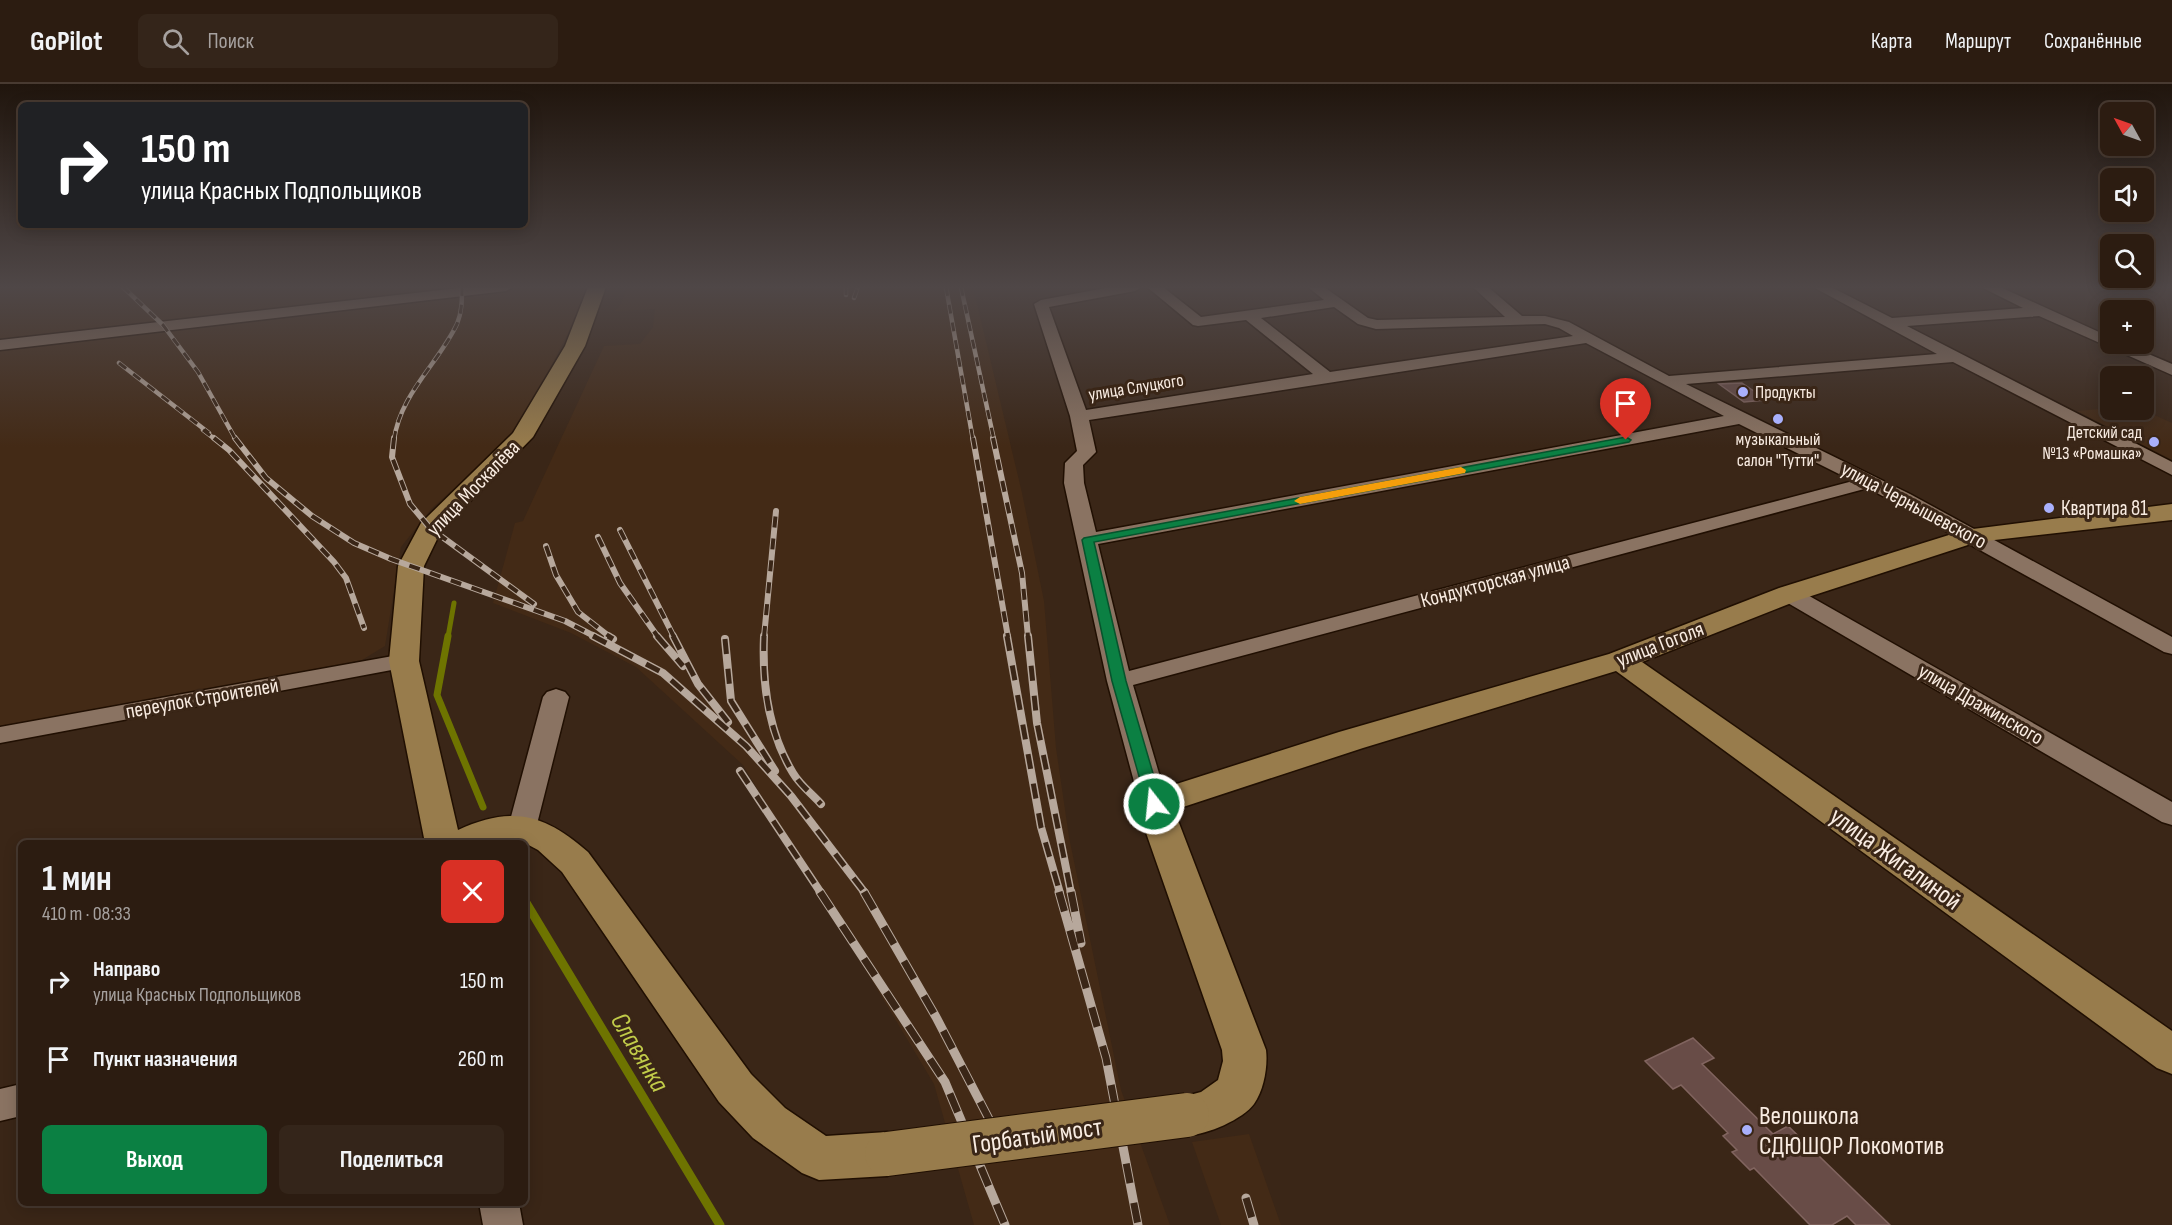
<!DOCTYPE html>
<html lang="ru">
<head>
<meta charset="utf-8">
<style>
	body { margin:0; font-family:"Sofia Sans Condensed",sans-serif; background:#34251a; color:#f1f3f6; height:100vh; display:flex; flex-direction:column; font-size:22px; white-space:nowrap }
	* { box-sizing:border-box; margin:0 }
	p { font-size:20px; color:#a6a19f }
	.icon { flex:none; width:33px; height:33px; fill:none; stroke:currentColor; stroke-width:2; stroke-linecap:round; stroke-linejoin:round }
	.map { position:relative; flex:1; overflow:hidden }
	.panel { position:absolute; left:18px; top:756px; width:510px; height:366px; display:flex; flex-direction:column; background:#2c1c11; border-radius:9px; box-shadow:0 3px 15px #0003,0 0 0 2px #483a31 }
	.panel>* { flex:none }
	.hud { position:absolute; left:18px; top:18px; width:510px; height:126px; border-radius:9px; box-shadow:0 3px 15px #0003,0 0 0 2px #483a31; background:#202124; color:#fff; overflow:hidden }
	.needle { width:39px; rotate:310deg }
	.buttons { position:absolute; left:2100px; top:18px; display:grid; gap:12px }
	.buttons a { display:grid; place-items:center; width:54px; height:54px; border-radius:9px; background:#2c1c11; box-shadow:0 3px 15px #0003,0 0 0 2px #483a31; font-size:30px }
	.pin { position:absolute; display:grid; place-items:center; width:51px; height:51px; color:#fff; margin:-62px -26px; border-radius:50% 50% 50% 0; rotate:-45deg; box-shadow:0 0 6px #0007 }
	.pin .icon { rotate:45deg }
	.me { position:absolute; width:66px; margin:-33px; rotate:344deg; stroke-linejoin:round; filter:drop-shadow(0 0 4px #0008) }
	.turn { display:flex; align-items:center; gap:21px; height:126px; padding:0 24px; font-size:27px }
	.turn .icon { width:78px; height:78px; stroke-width:2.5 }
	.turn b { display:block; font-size:42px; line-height:51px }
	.round { display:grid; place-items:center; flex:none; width:63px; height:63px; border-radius:9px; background:#34251a }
	.overview { display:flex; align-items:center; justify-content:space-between; height:102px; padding:0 24px }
	h1 { font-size:36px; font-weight:700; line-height:45px }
	.primary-button { display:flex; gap:12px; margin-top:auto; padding:12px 24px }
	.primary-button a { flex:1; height:69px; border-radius:9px; background:#0b8043; color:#fff; font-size:24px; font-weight:700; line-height:69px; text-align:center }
	.primary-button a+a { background:#34251a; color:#f1f3f6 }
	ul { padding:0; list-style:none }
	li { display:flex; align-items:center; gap:18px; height:78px; padding:0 24px }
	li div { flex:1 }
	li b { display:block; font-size:22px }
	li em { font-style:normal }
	header { display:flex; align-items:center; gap:36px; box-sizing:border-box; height:84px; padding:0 30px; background:#2c1c11; border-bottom:2px solid #483a31 }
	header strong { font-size:28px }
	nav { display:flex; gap:33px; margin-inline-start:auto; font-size:21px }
	.search { width:420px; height:54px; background:#34251a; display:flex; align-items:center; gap:15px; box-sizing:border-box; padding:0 21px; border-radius:9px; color:#a6a19f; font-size:22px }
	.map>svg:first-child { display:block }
</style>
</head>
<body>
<header>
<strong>GoPilot</strong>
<div class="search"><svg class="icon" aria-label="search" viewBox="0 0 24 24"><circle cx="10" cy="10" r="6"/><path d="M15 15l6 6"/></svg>Поиск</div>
<nav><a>Карта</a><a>Маршрут</a><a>Сохранённые</a></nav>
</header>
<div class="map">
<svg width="2172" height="1141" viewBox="0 0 2172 1141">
	<rect width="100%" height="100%" fill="#3a2617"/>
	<path fill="#432a16" d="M0 203H587L580 226 535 313 508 356 431 425 401 463 385 562 362 576 336 583 0 642Z
		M627 203H973L1022 409 1044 517 1056 664 1069 753 1121 1006 1170 1141H974L934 1000 743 681 636 583 571 549 493 519 515 439 523 437 604 262 640 260 653 243 655 225 615 227 621 220Z
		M2110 324 2143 326 2172 339V376L2077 327Z
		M1249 1050 1281 1141H1221L1192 1058Z"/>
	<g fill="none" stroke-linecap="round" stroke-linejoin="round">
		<path stroke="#6e7400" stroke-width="5" d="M448 553 454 519"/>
		<path stroke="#6e7400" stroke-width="7" d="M448 552 437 611 483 723"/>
		<path stroke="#6e7400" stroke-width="9" d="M525 817 720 1141"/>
	</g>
	<path fill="#684c47" stroke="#81645f" stroke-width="1.5" d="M1742 299 1767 316 1744 318 1719 300Z
		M1693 954 1714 974 1702 980 1773 1050 1788 1042 1890 1141H1856L1847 1132 1832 1141H1810L1754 1084 1750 1086 1732 1068 1737 1066 1723 1052 1728 1049 1681 1001 1673 1005 1645 977Z"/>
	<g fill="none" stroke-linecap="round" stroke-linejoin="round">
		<g stroke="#200f02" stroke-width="3">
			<path id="minor" d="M468 203H513L506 207 0 266V256Z
				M1111 203H1142L1135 207 1049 223 1086 326 1313 290 1246 236 1198 242 1193 241 1147 203H1163L1201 233 1324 216 1308 203H1324L1368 234 1377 236 1505 233 1473 203H1488L1522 232H1545L1569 238 1669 292 1937 270 1813 203H1831L1892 234 2023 224 1981 203H2000L2110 253V260H2125L2172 280V291L2039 232 1907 242 2172 378V391L1953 278 1686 300 1910 410 2172 553V570L2164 568 1868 404 1133 601 1168 720 1164 727 1154 730 1144 727 1140 720 1107 597 1064 399 1065 379 1077 367 1070 332 1034 220 1041 216ZM1334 223 1358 240 1376 245 1545 240 1559 244 1573 252 1330 288 1261 234ZM1586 259 1724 332 1096 448 1084 399 1083 381 1096 368 1089 336ZM1739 340 1853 397 1129 587 1098 460Z
				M1789 503 1797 505 2172 718V741L2162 738 1781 515 1778 510 1781 505Z
				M404 570 413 572 416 577 413 582 0 659V643Z
				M556 605 565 608 569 613 536 744 532 751 522 754 512 751 508 744 543 613 547 608Z
				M21 1000V1032L0 1037V1005Z
				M479 1119H519L523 1141H483Z"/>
		</g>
		<g stroke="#200f02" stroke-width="3">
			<path id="major" d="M588 203H606L585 262 533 353 441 447 424 482 419 577 458 746C512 721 545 730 588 768L751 990 785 1024 826 1052 887 1048 904 1055 911 1070 904 1085 887 1092 819 1096 802 1089 753 1054 719 1018 562 788 538 766 521 757 425 759 389 577 398 482 421 439 513 349 565 262Z
				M2172 420V436L1977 458 1799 516 1642 578 2172 947V990L2157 984 1616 587 1363 664 1174 726 1266 966C1268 982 1264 1006 1254 1020 1243 1035 1207 1051 1188 1051 1183 1051 1176 1047 1171 1046L1164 1031 1171 1016 1201 1008 1218 996 1223 977 1222 966 1136 720 1142 711 1339 648 1609 570 1779 504 1965 446Z"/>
		</g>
		<use href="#minor" fill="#8a7362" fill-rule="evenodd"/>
		<use href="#major" fill="#987c4c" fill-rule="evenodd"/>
		<g stroke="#b7a89c" stroke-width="4.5">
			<path id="rail-far3" d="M123 203 163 241 198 288 236 356
				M846 203V211
				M946 203 973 356
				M961 203 994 356
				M854 214 858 203
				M119 279 209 349
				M203 346 216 356
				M394 356C400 310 438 280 457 240 462 228 462 216 462 203"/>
		</g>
		<g stroke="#b7a89c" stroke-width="6">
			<path id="rail-far2" d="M214 354 229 366 334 478 346 494 364 544
				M235 354 266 394 312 432 354 459 391 475 565 537 596 553
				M394 354 392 373 410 420 430 444 534 520
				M973 354 1008 553
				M993 354 1022 489 1028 553
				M620 446 674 553
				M598 453 620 499 658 553
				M546 462 556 491 578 528 610 553
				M764 553 776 427"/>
		</g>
		<g stroke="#b7a89c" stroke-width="8">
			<path id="rail-far1" d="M593 552 663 589 746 662 791 712 865 809
				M608 552 613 555
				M657 552 683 582
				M673 552 698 600 728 638
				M764 552C762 599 768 648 793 689 800 701 812 710 821 720
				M1007 552 1041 743 1060 809
				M1028 552 1037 639 1071 809
				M725 555 731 617 775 687
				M740 687 821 809"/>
		</g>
		<g stroke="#b7a89c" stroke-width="9">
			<path id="rail" d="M820 808 945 998 1005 1141
				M864 808 936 933 1003 1062
				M1059 808 1106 974 1138 1141
				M1071 808 1081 859
				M1246 1114 1254 1141"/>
		</g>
		<use href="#rail-far3" stroke="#3a2617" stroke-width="3" stroke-dasharray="9" stroke-linecap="butt"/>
		<use href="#rail-far2" stroke="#3a2617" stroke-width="4" stroke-dasharray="11" stroke-linecap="butt"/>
		<use href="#rail-far1" stroke="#3a2617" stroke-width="5" stroke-dasharray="15" stroke-linecap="butt"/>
		<use href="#rail" stroke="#3a2617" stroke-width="7" stroke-dasharray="20" stroke-linecap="butt"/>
		<g stroke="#200f02" stroke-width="46" stroke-linecap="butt">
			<path id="major-bridge" d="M887 1070 1187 1031"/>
		</g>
		<use href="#major-bridge" stroke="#987c4c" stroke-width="44"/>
	</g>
	<linearGradient id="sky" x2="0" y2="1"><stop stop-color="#20150d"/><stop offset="0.56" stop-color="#4f4747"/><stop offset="1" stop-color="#4f4747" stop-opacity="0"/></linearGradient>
	<rect width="2172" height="363" fill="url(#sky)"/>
	<path fill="#0b8043" stroke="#07532c" stroke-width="1.5" d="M1626 353 1631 356 1629 358 1094 458 1126 597 1162 720 1160 724H1148L1112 597 1082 456 1084 454Z"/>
	<path fill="#f59e0b" d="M1461 383 1466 386 1465 389 1300 420 1294 417 1300 413Z"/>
	<g fill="#a9b0fc" stroke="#3a2617" stroke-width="2">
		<circle cx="1743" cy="308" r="6"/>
		<circle cx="1778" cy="335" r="6"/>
		<circle cx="2154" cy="358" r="6"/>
		<circle cx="2049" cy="424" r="6"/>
		<circle cx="1747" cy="1046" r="6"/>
	</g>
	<g text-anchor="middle" stroke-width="6" stroke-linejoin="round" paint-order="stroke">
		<g font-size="18" fill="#f9ece2" stroke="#3a2617">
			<text transform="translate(1136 303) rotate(-9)" y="6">улица Слуцкого</text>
		</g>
		<g font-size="18" fill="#f9ece2" stroke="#3a2617" text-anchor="start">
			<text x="1755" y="314">Продукты</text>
			<text x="2142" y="354" text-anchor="end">Детский сад<tspan x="2142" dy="21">№13 «Ромашка»</tspan></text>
			<text x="1778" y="361" text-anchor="middle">музыкальный<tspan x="1778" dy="21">салон "Тутти"</tspan></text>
		</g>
		<g font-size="21" fill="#f9ece2" stroke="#3a2617">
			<text transform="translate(473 404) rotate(-46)" y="7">улица Москалёва</text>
			<text transform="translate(1914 421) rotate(28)" y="7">улица Чернышевского</text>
			<text transform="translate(1495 497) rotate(-15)" y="7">Кондукторская улица</text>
			<text transform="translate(1660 560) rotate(-21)" y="7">улица Гоголя</text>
			<text transform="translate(202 614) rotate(-10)" y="7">переулок Строителей</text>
			<text transform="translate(1981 620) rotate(30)" y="7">улица Дражинского</text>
		</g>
		<g font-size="21" fill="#f9ece2" stroke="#3a2617" text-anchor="start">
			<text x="2061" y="431">Квартира 81</text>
		</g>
		<g font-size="26" fill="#f9ece2" stroke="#3a2617">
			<text transform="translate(1896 774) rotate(36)" y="9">улица Жигалиной</text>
			<text transform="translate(1037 1051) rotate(-8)" y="9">Горбатый мост</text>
		</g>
		<g font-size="26" fill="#f9ece2" stroke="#3a2617" text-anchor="start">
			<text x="1759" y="1040">Велошкола<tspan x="1759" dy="30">СДЮШОР Локомотив</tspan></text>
		</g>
		<g font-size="27" font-style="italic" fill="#c1cb49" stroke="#3a2617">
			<text transform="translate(640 968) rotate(59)" y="9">Славянка</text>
		</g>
	</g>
</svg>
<div class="buttons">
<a><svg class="needle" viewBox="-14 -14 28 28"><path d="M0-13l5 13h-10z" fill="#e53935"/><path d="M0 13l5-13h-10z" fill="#a6a19f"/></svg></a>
<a><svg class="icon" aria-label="sound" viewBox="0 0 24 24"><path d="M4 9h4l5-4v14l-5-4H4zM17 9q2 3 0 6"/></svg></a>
<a><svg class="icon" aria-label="search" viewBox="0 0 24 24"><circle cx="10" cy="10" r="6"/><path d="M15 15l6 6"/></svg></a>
<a>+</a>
<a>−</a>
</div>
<div class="pin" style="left:1626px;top:356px;background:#d93025"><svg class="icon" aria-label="arrive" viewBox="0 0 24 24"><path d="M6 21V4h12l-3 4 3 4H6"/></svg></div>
<svg class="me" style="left:1154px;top:720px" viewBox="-20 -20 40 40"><circle r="17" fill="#0b8043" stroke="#fff" stroke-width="3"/><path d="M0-11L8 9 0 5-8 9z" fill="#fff"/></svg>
<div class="hud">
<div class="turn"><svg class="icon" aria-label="right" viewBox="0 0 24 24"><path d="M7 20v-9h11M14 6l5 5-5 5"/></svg><div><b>150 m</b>улица Красных Подпольщиков</div></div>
</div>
<section class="panel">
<div class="overview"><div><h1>1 мин</h1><p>410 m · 08:33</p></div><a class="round" style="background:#d93025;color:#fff"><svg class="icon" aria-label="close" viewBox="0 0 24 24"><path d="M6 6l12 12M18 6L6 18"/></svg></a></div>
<ul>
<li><svg class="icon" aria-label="right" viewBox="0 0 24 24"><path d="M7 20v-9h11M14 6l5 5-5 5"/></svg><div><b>Направо</b><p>улица Красных Подпольщиков</p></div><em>150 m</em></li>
<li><svg class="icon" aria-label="arrive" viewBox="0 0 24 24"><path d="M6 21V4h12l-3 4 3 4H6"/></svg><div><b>Пункт назначения</b></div><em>260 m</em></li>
</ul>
<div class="primary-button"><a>Выход</a><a>Поделиться</a></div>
</section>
</div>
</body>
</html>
